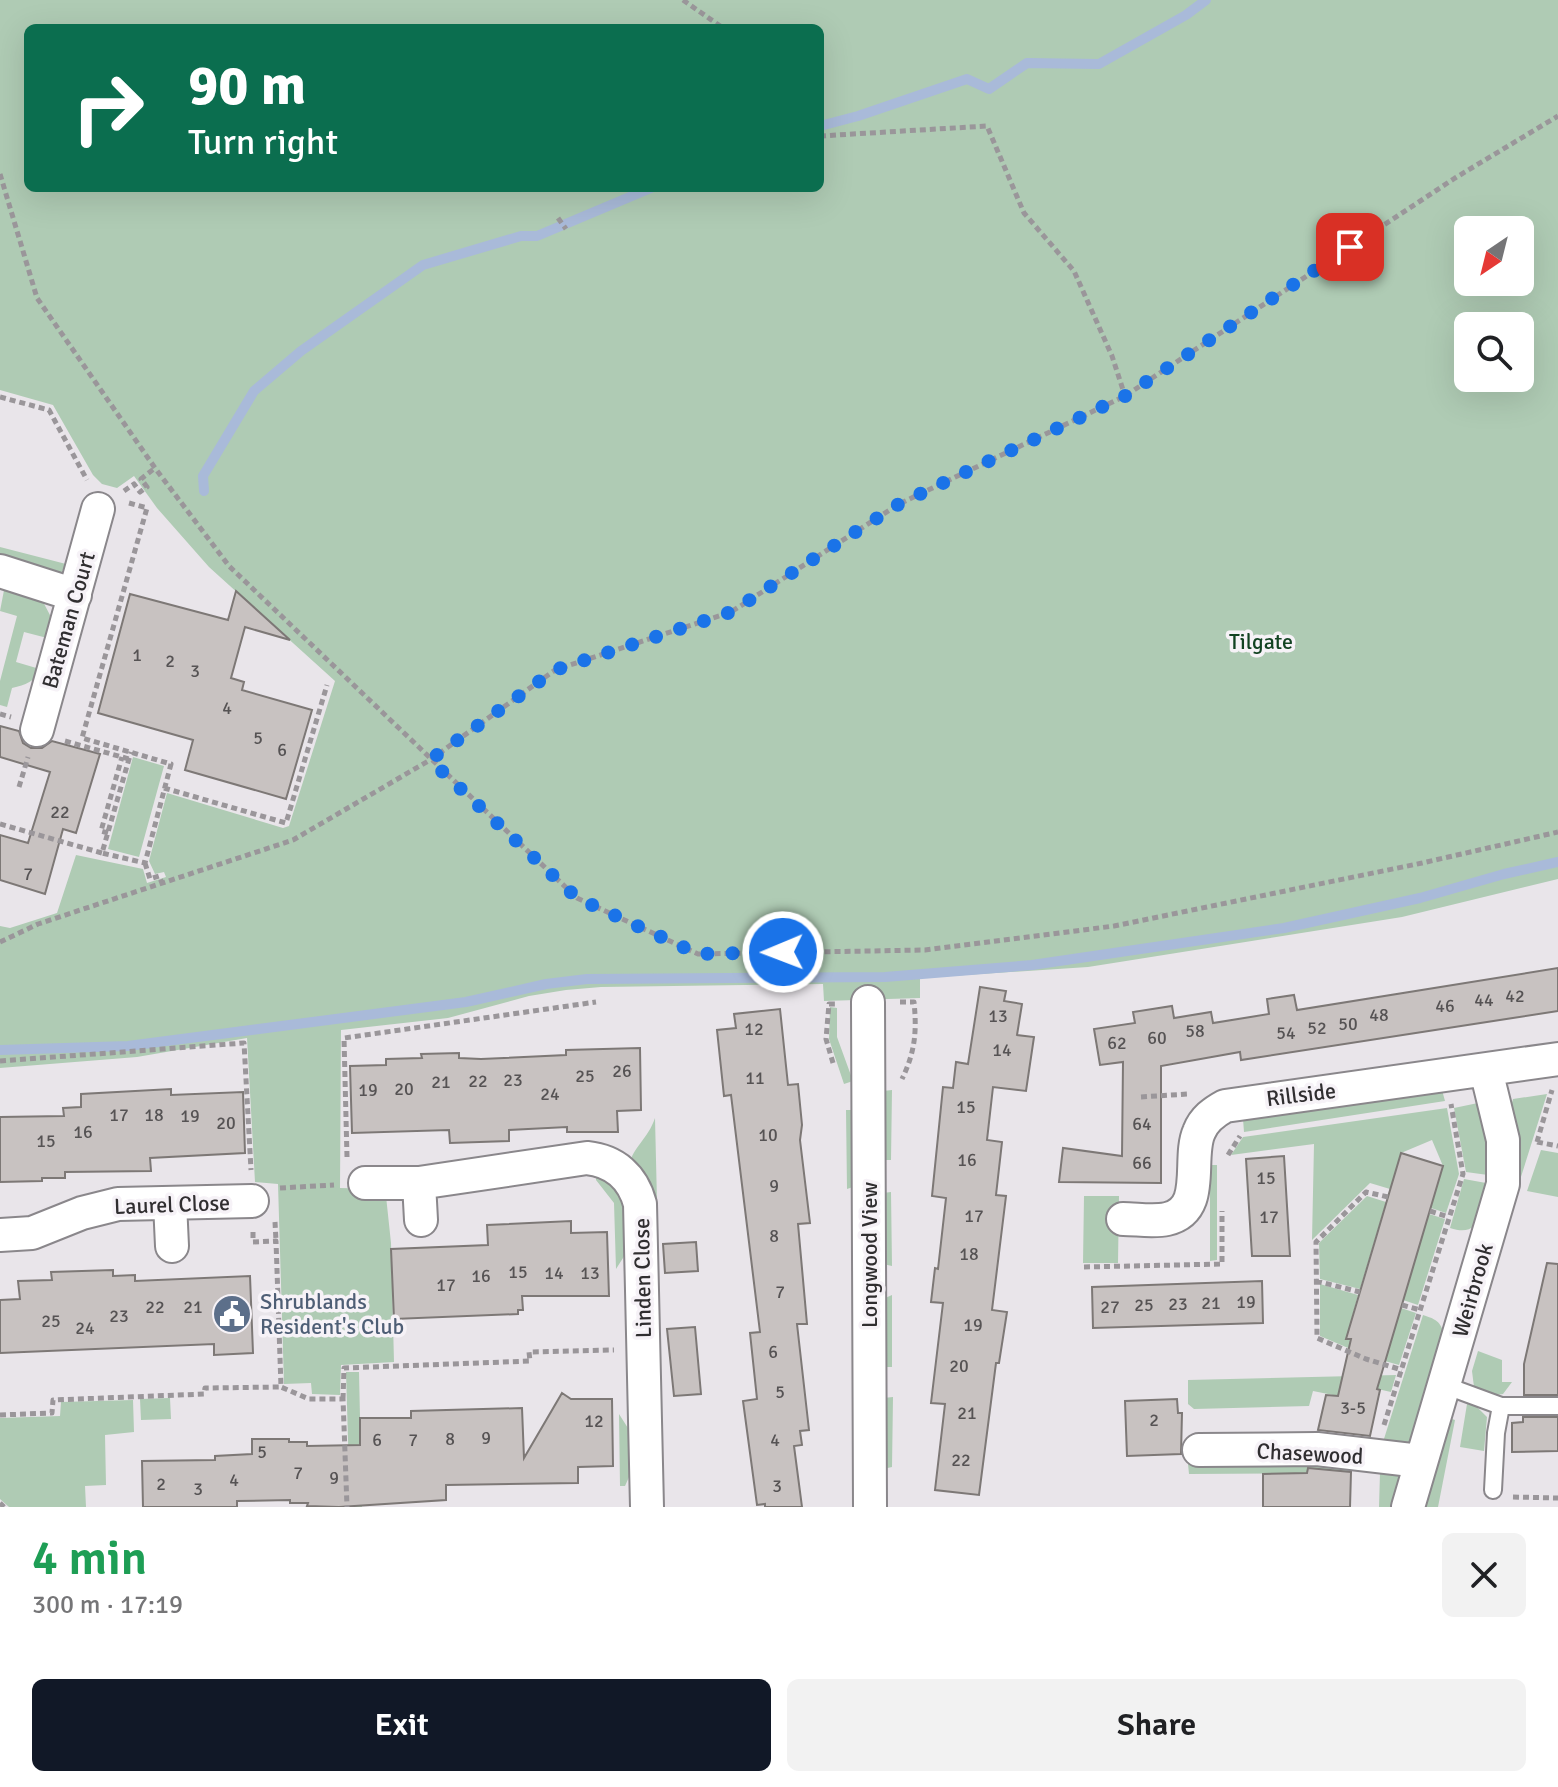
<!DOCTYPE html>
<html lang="en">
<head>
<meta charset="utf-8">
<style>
	body { margin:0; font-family:Signika,sans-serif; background:#f2f2f2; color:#202124; height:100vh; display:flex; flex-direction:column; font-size:30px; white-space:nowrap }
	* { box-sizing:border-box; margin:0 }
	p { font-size:26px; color:#757577 }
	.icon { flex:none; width:44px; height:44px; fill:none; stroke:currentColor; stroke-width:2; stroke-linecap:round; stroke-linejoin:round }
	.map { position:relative; height:1507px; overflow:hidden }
	.details { display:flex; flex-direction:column; background:#fff; flex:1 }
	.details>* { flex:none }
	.top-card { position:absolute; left:24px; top:24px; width:800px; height:168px; border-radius:12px; box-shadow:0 8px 32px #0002; background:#0b6e4f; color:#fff; overflow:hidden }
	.needle { width:52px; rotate:215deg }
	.tools { position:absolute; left:1454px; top:216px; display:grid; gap:16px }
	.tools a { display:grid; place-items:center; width:80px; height:80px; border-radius:12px; background:#fff; box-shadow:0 8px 32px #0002; font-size:40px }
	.pin { position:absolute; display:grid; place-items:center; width:68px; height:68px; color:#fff; margin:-34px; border-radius:16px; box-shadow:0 4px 12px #0006 }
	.me { position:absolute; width:88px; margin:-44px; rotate:269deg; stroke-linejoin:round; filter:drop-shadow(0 0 6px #0008) }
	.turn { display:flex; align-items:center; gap:28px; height:168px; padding:0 32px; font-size:36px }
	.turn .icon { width:104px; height:104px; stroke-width:2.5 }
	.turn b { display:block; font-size:56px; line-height:68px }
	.round { display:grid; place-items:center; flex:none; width:84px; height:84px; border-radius:12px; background:#f2f2f2 }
	.summary { display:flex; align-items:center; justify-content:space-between; height:136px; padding:0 32px }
	h1 { font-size:48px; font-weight:600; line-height:60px; color:#1e9e55 }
	.button { display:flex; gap:16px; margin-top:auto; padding:16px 32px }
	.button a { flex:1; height:92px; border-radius:12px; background:#111827; color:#fff; font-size:32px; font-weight:600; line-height:92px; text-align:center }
	.button a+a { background:#f2f2f2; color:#202124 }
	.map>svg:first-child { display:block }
</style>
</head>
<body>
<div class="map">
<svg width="1558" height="1507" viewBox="0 0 1558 1507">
	<rect width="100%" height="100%" fill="#e9e5ea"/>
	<path fill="#afcbb4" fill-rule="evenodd" d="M0 0H1558V879L1402 917 1126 961 1088 967 920 978V998L824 1001 823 984 601 987 566 990 529 996 448 1018 341 1030 340 1188 378 1189 386 1196 391 1243 394 1362 341 1365 340 1395 312 1394 311 1383 284 1384 278 1184 255 1182 247 1038 137 1057 0 1068V926L10 928 57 913 76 855 143 869 147 883 166 877 164 872 155 874 149 861 167 793 283 828 289 826 335 681 209 567 157 508 134 476 117 488 102 484 93 475 53 405 0 390ZM28 28H820V188H28ZM1468 230H1520V282H1468ZM1468 326H1520V378H1468Z
		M0 547 66 564 60 575 0 560Z
		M5 585 41 598 51 617V639L24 632 16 662 43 670C34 681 26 685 12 688L7 707 0 705V681L17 616 0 611Z
		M133 757 164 766 139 857 108 849Z
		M830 1007 837 1008V1037L853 1081 844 1084 829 1039Z
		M892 1090 891 1160H883V1091Z
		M1442 1090 1445 1101 1244 1132 1243 1119Z
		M1547 1094 1520 1180 1519 1155 1510 1110 1513 1099Z
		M1478 1103 1488 1130V1175L1466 1172 1454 1108Z
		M1447 1108 1459 1174 1446 1213 1431 1208 1443 1166 1432 1140 1401 1153 1390 1189 1370 1183 1312 1240 1314 1144 1231 1155 1243 1137Z
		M846 1110H856V1186L847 1189Z
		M655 1118 657 1202 630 1164C632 1148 648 1139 655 1118Z
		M1541 1150 1558 1153V1197L1527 1191Z
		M1210 1165H1217V1260L1210 1261Z
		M596 1173 622 1190 630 1247 616 1269 614 1203 596 1180Z
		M1464 1179 1486 1183C1482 1208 1483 1239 1450 1228Z
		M891 1192 892 1266 883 1264V1193Z
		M1084 1196H1119L1118 1263H1083Z
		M1367 1196 1386 1202 1360 1289 1320 1279 1319 1243Z
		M1429 1214 1445 1219 1418 1305 1403 1300Z
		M1320 1284 1358 1295 1346 1339 1369 1347 1401 1308 1416 1313 1399 1365 1367 1356 1320 1336Z
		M892 1295V1367H883V1299Z
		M1423 1315C1435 1319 1441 1321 1444 1335L1413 1438 1408 1445 1383 1442Z
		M1478 1351 1502 1360V1382H1512L1503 1394 1496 1395 1474 1387 1472 1371Z
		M346 1372H359L362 1507H350Z
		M1396 1375 1391 1392 1342 1381 1338 1396 1313 1391 1309 1406 1194 1409 1188 1404V1380Z
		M893 1397 892 1467 883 1469V1398Z
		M170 1398 171 1419 141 1420 140 1399Z
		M133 1400 134 1432 105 1435 106 1485 85 1486 86 1507H9L0 1499V1418L60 1416 61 1402Z
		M1467 1404 1476 1406 1487 1417 1484 1451 1460 1447Z
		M619 1414 633 1436V1468L625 1486H620Z
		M1449 1418 1455 1420 1438 1507H1423Z
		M1351 1463V1473L1189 1474 1188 1464Z
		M1390 1470 1397 1474 1400 1482 1393 1507H1379L1380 1473Z"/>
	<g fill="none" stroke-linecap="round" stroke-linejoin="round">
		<path stroke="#a9bad9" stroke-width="10" d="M820 126 858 116 967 79 989 89 1027 63 1099 64 1186 15 1206 0
			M204 491 203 476 254 391 301 351 423 265 521 236H537L651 188
			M0 1050 128 1046 466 1002 546 984 587 979 885 977 1032 965 1284 928 1420 898 1504 874 1558 862"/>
	</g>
	<path fill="#c8c2c1" stroke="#7d7876" stroke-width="2" d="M236 591 290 640 245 627 231 678 244 682 242 690 312 710 286 799 185 770 193 740 98 713 130 594 228 620Z
		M0 726 19 731 23 743 31 748H42L52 741 100 754 76 833 63 829 45 894 0 880V835L28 843 50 772 0 757Z
		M1558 968V1011L1241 1060 1240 1052 1161 1066V1183L1059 1182 1063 1148 1122 1156 1123 1062 1100 1065 1094 1029 1135 1023 1133 1012 1172 1006 1174 1018 1211 1012 1213 1023 1269 1014 1267 999 1294 995 1297 1010Z
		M980 987 1006 991 1004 1001 1022 1004 1017 1035 1034 1037 1026 1091 993 1087 987 1140 1002 1142 996 1195 1006 1196 992 1310 1007 1312 999 1363H996L979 1495 935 1490 945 1404 931 1403 943 1303 931 1302 935 1268 938 1269 946 1198 932 1196 943 1087 953 1088 956 1062 968 1064Z
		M780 1009 788 1085 798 1084 802 1125 800 1140 810 1223 798 1224 807 1324H797L809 1430 800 1431 802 1445 794 1446 802 1507H765V1504L757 1505 743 1401 757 1399 750 1333 760 1332 731 1095 724 1096 717 1030 736 1028 734 1014Z
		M640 1048 641 1110 617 1111 618 1132H567V1127L509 1130V1141L450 1143 449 1130 352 1133 350 1066 386 1065V1059L422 1058 421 1054 459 1053V1058L481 1059 566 1055V1050Z
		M171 1089V1095L243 1092 245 1153 150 1158 151 1171 65 1172V1178H42V1181L0 1182V1117L64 1116 63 1108 81 1107V1094Z
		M1401 1153 1443 1166 1377 1389 1380 1390 1370 1436 1318 1430 1326 1395 1338 1396 1351 1339H1346Z
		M1284 1156 1290 1256H1252L1246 1159Z
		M571 1221V1233L607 1232 609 1296H522L523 1310H518V1314L394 1319 391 1249 488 1245 487 1225Z
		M696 1242 698 1271 665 1273 663 1244Z
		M1547 1263 1558 1264V1395H1524V1364Z
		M113 1270V1276L135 1275V1281L250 1276 253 1353 214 1355V1344L0 1353V1300L20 1299 18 1281 52 1280 51 1272Z
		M1262 1281 1263 1323 1093 1328 1092 1287Z
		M695 1327 701 1394 674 1396 667 1329Z
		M562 1393 571 1399H612L613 1466 578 1467V1483L446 1485V1500L339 1507 307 1506 308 1503H290V1500L237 1501V1507H143L142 1461 215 1460V1456L252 1454V1439H289V1442H307V1446L360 1445V1418H411V1411L522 1408 524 1458Z
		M1177 1399 1178 1413H1182L1181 1454 1127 1456 1125 1401Z
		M1523 1417H1558V1451L1512 1452V1423L1523 1422Z
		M1308 1468 1351 1472 1350 1507H1263V1474L1307 1473Z"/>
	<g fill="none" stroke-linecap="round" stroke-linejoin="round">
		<g stroke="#8a878b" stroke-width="20">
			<path id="lane" d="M1444 1385 1501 1406H1558
				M1493 1490 1496 1433 1501 1406"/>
		</g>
		<g stroke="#8a878b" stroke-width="36">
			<path id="street" d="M0 571 75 595
				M37 730 98 509
				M868 1002 870 1507
				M365 1183H419L587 1158C615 1161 633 1177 640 1204L647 1507
				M419 1183 421 1220
				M170 1203 172 1246
				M1123 1219C1137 1219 1153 1222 1167 1219 1207 1210 1187 1159 1199 1132 1204 1119 1214 1112 1225 1106L1558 1059
				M0 1235 32 1233 82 1213 118 1204 252 1201
				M1199 1450 1317 1449 1420 1461
				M1408 1507 1503 1184V1140L1486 1070"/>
		</g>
		<path stroke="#9a969a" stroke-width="5" stroke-dasharray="6 4" stroke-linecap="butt" d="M683 0 723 28
			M820 136 987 126 1024 213 1074 271 1112 356 1125 396
			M0 174 37 298 155 468 229 566 577 898 698 954 925 950 1114 926 1422 863 1558 832
			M558 218 566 229
			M0 397 49 410 87 480
			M124 491 134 484 140 492 147 487 141 479 155 468
			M129 503 147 508 82 738 171 764 145 863 102 853 131 752
			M0 714 11 717
			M65 741 129 759
			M19 787 28 757
			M164 788 286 823 327 685
			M0 824 102 853
			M108 833 101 831 122 757
			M145 863 150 879 159 876 162 883
			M0 942 38 924 293 840 430 760 555 670 731 612 899 504 1125 396 1455 178 1558 116
			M900 1002H914C917 1032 915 1052 902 1079
			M0 1061 244 1043 251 1170
			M833 1063 826 1039 829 1004H838
			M1141 1097 1188 1094
			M1537 1142 1552 1090
			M1537 1142 1558 1146
			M1228 1155 1240 1136
			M347 1157 344 1038 596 1002
			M280 1188 334 1185
			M1388 1197 1366 1192 1316 1242 1317 1338 1366 1359 1402 1370
			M1430 1211 1449 1217
			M275 1222 276 1241
			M253 1232V1242L276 1241 281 1387 309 1399H343L347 1507
			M1084 1267 1222 1264V1211
			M1316 1281 1360 1292
			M1402 1305 1420 1310
			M343 1399 344 1368 530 1361 529 1352 614 1350
			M0 1415 52 1413 53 1400 204 1394 205 1388 281 1387
			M1384 1425 1463 1174 1451 1104
			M1513 1497 1558 1498
			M0 1503 4 1507"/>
		<use href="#lane" stroke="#fff" stroke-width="16"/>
		<use href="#street" stroke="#fff" stroke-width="32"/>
	</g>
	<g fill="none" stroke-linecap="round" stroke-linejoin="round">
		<path stroke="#1a73e8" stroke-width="14" stroke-dasharray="0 25.2" d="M783 952 698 954 577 898 430 760 555 670 731 612 899 504 1125 396 1350 247"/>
	</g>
	<defs>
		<g id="civic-disc" transform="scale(2)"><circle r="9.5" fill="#5c6f8a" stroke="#f6f2f7"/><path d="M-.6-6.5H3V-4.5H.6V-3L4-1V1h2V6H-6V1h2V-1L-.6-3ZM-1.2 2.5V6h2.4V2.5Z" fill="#fff"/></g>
	</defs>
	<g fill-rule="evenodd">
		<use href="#civic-disc" x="232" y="1314"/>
	</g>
	<g text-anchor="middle" stroke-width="7" stroke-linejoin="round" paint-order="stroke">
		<g font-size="18" fill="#565354">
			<text x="137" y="661">1</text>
			<text x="170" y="667">2</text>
			<text x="195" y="677">3</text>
			<text x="227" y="714">4</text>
			<text x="258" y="744">5</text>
			<text x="282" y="756">6</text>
			<text x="60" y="818">22</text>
			<text x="28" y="880">7</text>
			<text x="1515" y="1002">42</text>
			<text x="1484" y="1006">44</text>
			<text x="1445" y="1012">46</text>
			<text x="1379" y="1021">48</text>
			<text x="998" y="1022">13</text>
			<text x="1348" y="1030">50</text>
			<text x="1317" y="1034">52</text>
			<text x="754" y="1035">12</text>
			<text x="1195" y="1037">58</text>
			<text x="1286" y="1039">54</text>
			<text x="1157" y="1044">60</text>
			<text x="1117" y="1049">62</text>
			<text x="1002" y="1056">14</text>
			<text x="622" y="1077">26</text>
			<text x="585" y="1082">25</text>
			<text x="755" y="1084">11</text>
			<text x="513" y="1086">23</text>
			<text x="478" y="1087">22</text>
			<text x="441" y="1088">21</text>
			<text x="404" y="1095">20</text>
			<text x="368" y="1096">19</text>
			<text x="550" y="1100">24</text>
			<text x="966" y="1113">15</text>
			<text x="119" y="1121">17</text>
			<text x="154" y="1121">18</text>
			<text x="190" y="1122">19</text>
			<text x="226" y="1129">20</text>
			<text x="1142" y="1130">64</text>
			<text x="83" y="1138">16</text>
			<text x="768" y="1141">10</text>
			<text x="46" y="1147">15</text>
			<text x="967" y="1166">16</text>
			<text x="1142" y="1169">66</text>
			<text x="1266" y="1184">15</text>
			<text x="774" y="1192">9</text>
			<text x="974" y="1222">17</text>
			<text x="1269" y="1223">17</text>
			<text x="774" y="1242">8</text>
			<text x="969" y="1260">18</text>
			<text x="518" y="1278">15</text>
			<text x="554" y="1279">14</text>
			<text x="590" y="1279">13</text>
			<text x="481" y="1282">16</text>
			<text x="446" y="1291">17</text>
			<text x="780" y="1298">7</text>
			<text x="1246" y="1308">19</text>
			<text x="1211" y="1309">21</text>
			<text x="1178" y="1310">23</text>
			<text x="1144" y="1311">25</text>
			<text x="155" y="1313">22</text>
			<text x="193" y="1313">21</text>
			<text x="1110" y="1313">27</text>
			<text x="119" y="1322">23</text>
			<text x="51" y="1327">25</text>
			<text x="973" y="1331">19</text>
			<text x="85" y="1334">24</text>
			<text x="773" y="1358">6</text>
			<text x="959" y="1372">20</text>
			<text x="780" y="1398">5</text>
			<text x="1353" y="1414">3-5</text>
			<text x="967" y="1419">21</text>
			<text x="1154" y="1426">2</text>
			<text x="594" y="1427">12</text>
			<text x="486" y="1444">9</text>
			<text x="450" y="1445">8</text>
			<text x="377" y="1446">6</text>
			<text x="413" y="1446">7</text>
			<text x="775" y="1446">4</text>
			<text x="262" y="1458">5</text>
			<text x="961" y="1466">22</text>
			<text x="298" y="1479">7</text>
			<text x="334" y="1484">9</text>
			<text x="234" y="1486">4</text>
			<text x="161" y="1490">2</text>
			<text x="777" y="1492">3</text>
			<text x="198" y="1495">3</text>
		</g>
		<g font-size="22" fill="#302e30" stroke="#f6f2f7">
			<text transform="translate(68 620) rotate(-74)" y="8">Bateman Court</text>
			<text transform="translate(1301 1094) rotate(-7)" y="8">Rillside</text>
			<text transform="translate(172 1204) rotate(-2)" y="8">Laurel Close</text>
			<text transform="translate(869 1255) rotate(-90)" y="8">Longwood View</text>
			<text transform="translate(642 1278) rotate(-91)" y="8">Linden Close</text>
			<text transform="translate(1472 1290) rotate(-74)" y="8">Weirbrook</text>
			<text transform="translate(1310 1453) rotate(3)" y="8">Chasewood</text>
		</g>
		<g font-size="22" fill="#124322" stroke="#f6f2f7">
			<text x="1261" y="649">Tilgate</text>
		</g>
		<g font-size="22" fill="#4e5e75" stroke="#f6f2f7" text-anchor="start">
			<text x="260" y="1309">Shrublands<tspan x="260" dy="25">Resident's Club</tspan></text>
		</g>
	</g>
</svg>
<div class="tools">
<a><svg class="needle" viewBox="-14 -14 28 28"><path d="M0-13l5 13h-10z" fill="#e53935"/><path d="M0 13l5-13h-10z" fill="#757577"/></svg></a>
<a><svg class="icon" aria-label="search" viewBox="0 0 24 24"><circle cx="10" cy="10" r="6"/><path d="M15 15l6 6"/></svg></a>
</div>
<div class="pin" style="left:1350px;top:247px;background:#d93025"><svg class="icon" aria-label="arrive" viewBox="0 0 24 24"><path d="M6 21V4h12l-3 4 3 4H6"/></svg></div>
<svg class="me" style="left:783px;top:952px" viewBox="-20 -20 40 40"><circle r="17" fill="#1a73e8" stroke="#fff" stroke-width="3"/><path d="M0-11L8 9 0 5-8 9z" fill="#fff"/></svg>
<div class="top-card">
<div class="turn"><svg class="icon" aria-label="right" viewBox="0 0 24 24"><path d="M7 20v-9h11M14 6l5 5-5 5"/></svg><div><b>90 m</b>Turn right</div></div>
</div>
</div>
<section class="details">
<div class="summary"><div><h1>4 min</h1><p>300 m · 17:19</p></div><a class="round"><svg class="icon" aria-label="close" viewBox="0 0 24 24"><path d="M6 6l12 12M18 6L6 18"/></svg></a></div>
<div class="button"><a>Exit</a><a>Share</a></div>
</section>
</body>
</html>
